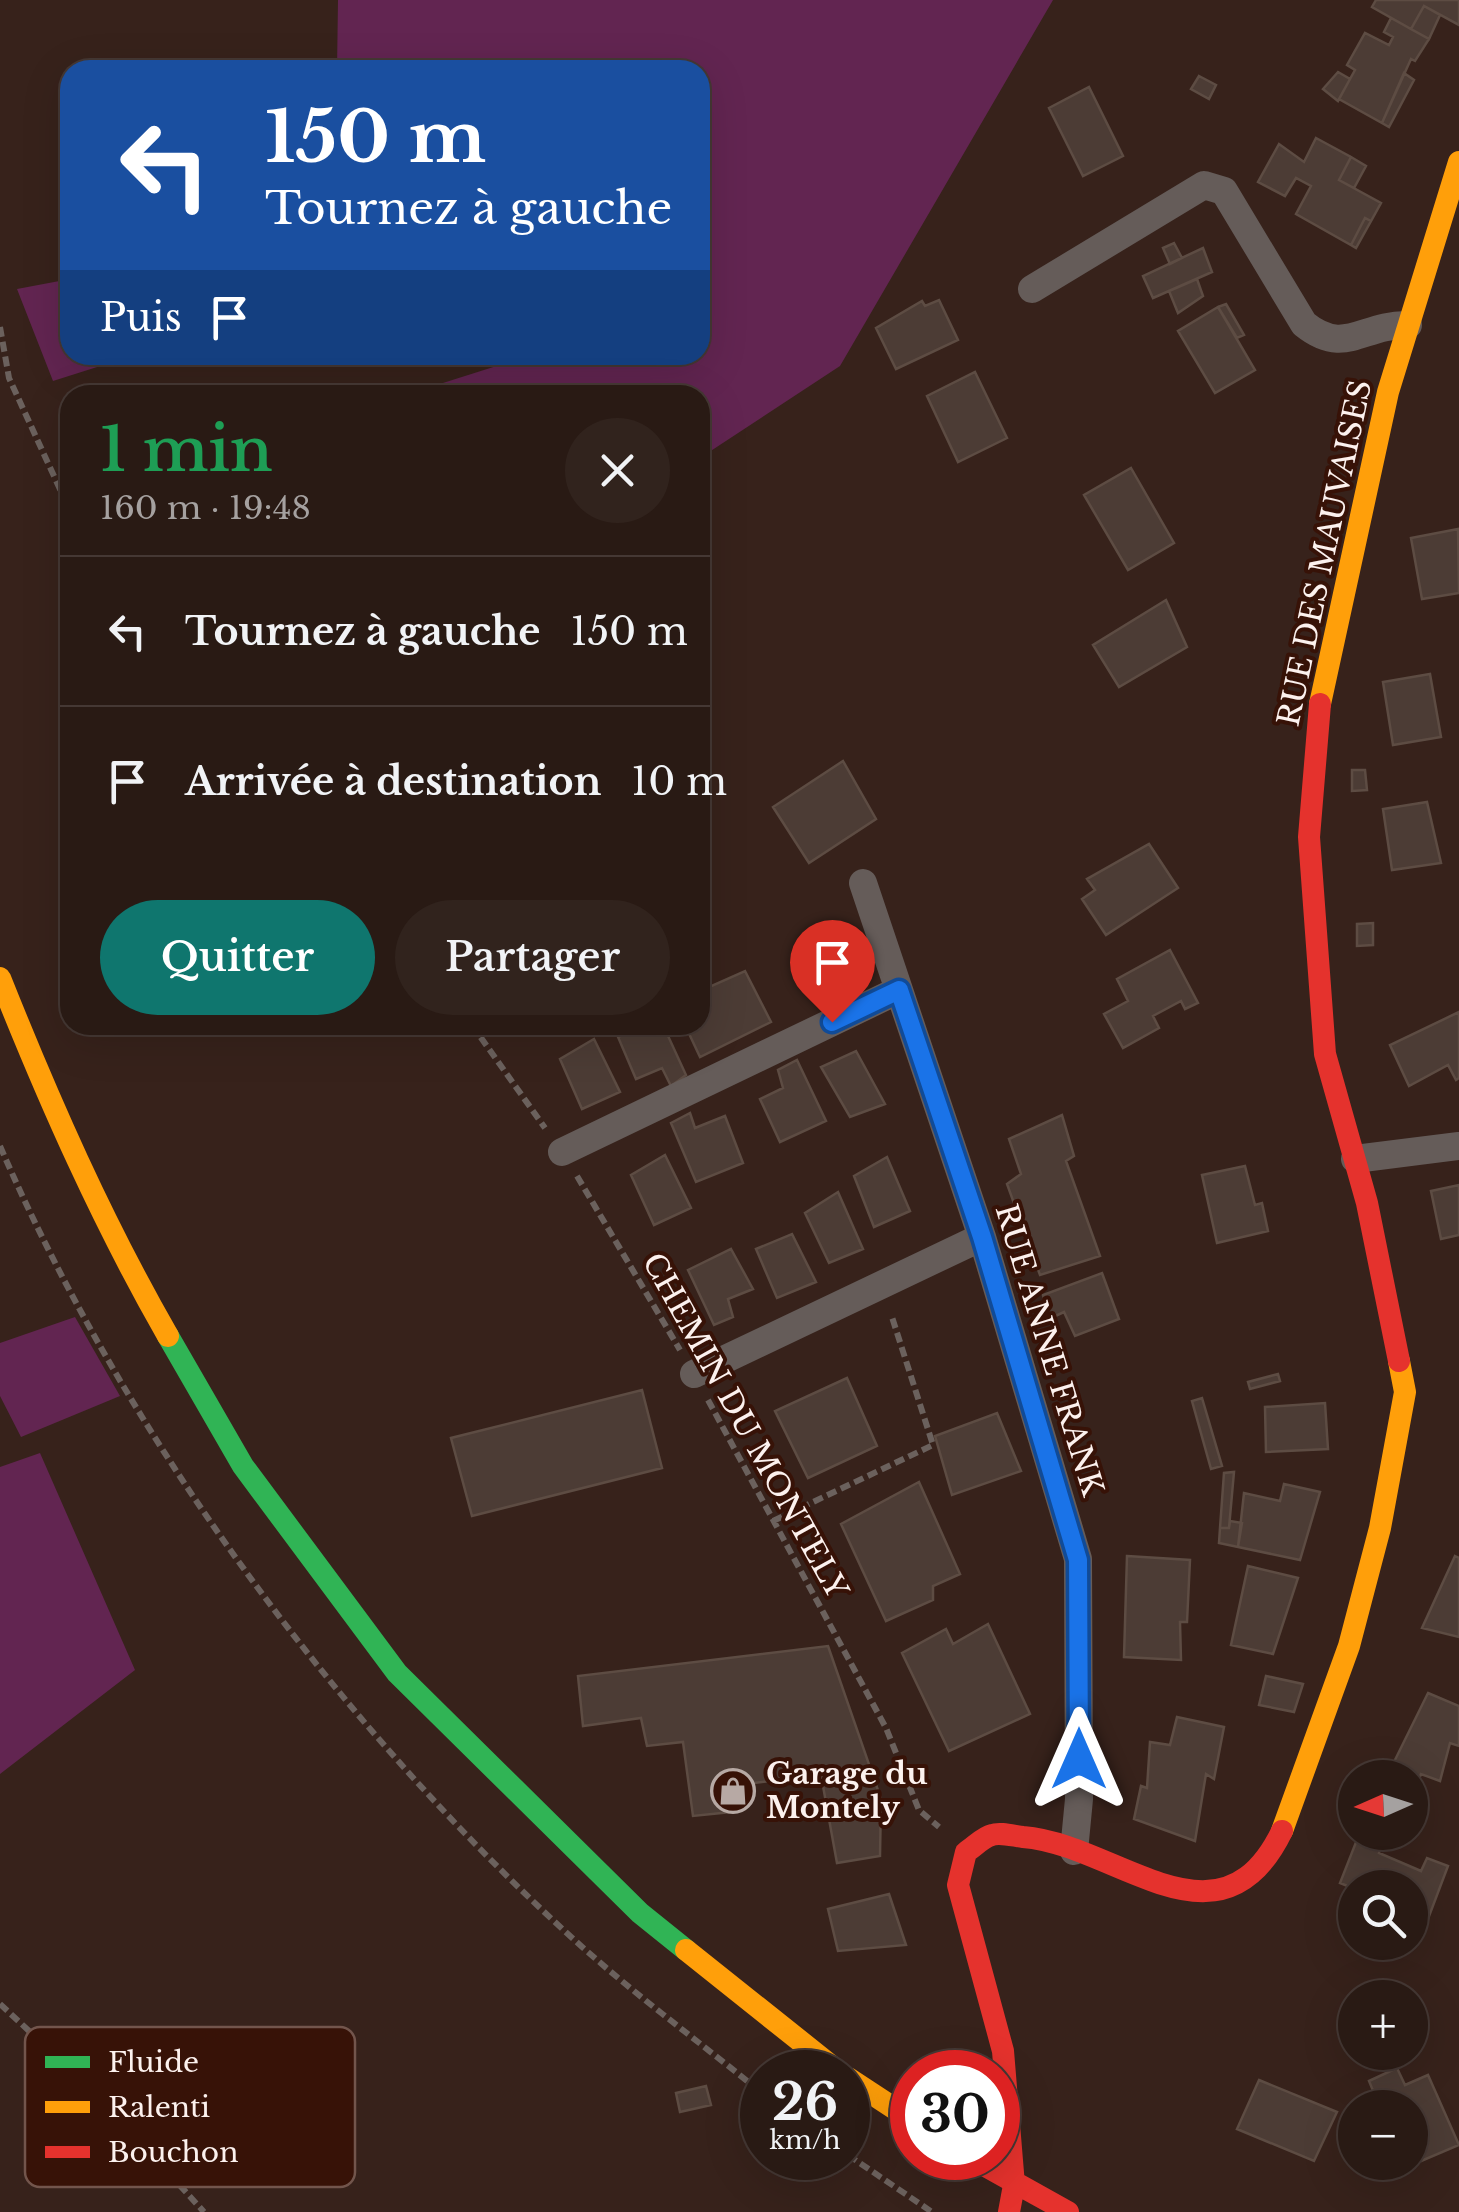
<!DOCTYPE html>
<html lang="fr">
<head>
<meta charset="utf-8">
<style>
	body { margin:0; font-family:"Libre Baskerville",serif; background:#31231d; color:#f1f3f6; height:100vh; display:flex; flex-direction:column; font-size:38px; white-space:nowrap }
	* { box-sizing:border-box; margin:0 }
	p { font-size:32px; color:#a5a1a0 }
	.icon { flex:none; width:55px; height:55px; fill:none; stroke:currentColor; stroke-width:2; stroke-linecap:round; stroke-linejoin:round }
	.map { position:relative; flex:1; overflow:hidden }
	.drawer { position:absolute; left:60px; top:385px; width:650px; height:650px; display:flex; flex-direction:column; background:#291a14; border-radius:30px; box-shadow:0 10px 40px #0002,0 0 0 2px #453834 }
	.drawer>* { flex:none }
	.guide { position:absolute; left:60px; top:60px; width:650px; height:305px; border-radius:30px; box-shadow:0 10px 40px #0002,0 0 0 2px #453834; background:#1a4fa0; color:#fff; overflow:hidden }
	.needle { width:65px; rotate:267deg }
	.tools { position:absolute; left:1338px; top:1760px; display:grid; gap:20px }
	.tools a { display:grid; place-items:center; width:90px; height:90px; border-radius:50%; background:#291a14; box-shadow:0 10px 40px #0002,0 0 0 2px #453834; font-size:50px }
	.speed { position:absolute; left:740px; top:2050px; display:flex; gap:20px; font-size:50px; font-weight:700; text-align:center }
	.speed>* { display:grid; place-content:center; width:130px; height:130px; border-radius:50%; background:#291a14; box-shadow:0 10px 40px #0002,0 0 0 2px #453834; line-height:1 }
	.speed small { font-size:25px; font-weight:400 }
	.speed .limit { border:15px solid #d22; background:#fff; color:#111 }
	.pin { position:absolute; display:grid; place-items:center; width:85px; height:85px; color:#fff; margin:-102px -42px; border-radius:50% 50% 50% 0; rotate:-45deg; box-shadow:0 0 10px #0007 }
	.pin .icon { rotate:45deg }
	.me { position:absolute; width:110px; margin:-55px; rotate:0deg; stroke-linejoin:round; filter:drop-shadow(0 0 8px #0008) }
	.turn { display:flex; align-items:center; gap:35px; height:210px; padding:0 40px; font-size:45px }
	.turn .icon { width:130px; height:130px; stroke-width:2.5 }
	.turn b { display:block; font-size:70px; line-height:85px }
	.then { display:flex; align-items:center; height:95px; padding:0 40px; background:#0003; gap:20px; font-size:38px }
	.round { display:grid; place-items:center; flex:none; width:105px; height:105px; border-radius:52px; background:#31231d }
	.head { display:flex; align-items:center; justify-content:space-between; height:170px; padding:0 40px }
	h1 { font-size:60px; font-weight:600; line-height:75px; color:#1e9e55 }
	.cta { display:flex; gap:20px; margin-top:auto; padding:20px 40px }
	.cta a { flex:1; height:115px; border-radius:60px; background:#0f766e; color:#fff; font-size:40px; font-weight:600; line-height:115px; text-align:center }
	.cta a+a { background:#31231d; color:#f1f3f6 }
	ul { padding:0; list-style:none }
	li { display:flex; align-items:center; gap:30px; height:150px; padding:0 40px; border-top:2px solid #453834 }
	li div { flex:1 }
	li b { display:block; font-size:38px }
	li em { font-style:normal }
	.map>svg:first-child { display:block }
</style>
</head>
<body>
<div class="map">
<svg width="1459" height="2212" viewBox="0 0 1459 2212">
	<rect width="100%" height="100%" fill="#37221b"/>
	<path fill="#622551" d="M338 0H1053L840 366 700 458V395H405L531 355H700V70H337Z
		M70 279V355H135L53 381 17 289Z
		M75 1317 120 1396 21 1437 0 1396V1343Z
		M40 1453 135 1670 0 1774V1467Z"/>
	<path fill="#4c3c35" stroke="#5d4c43" stroke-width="2.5" d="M1376 0H1459V25L1424 6 1411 29 1372 7Z
		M1424 6 1440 15 1429 39 1411 29Z
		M1391 18 1429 39 1415 61 1411 59 1382 123 1339 99 1355 70 1347 65 1365 33 1389 45 1393 37 1384 32Z
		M1338 72 1350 79 1338 101 1323 89Z
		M1404 73 1414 80 1389 127 1382 123Z
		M1199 76 1216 85 1209 99 1191 89Z
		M1089 87 1123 156 1083 176 1049 108Z
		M1316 138 1351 157 1339 180 1381 203 1371 221 1365 218 1351 245 1296 214 1311 186 1296 178 1285 196 1258 182 1279 144 1304 162Z
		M1351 157 1366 166 1354 188 1339 180Z
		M1365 218 1371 221 1356 248 1351 245Z
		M1174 243 1182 258 1170 264 1163 248Z
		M1203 248 1212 272 1153 298 1143 276Z
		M1197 279 1203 296 1178 313 1169 291Z
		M939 300 958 340 896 369 876 328 922 301 925 306Z
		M1226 304 1244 335 1237 338 1218 307Z
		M1218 307 1255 370 1215 393 1178 331Z
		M975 372 1007 438 958 462 927 396Z
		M1131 468 1174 543 1128 570 1084 495Z
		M1458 529 1459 593 1422 599 1411 538Z
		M1166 600 1187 647 1119 687 1093 645Z
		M1430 674 1441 737 1393 745 1383 682Z
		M843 761 876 819 809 863 773 807Z
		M1352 770H1365L1367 790 1352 791Z
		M1427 802 1441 863 1392 870 1383 809Z
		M1149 844 1178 888 1106 935 1082 899 1095 890 1087 879Z
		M1373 923V945L1357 946V924Z
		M1170 950 1198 1003 1185 1009 1181 1001 1153 1016 1159 1028 1123 1048 1104 1014 1128 1001 1117 979Z
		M745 971 771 1022 700 1057 685 1025H700V991Z
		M1459 1012V1078L1456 1080 1448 1065 1409 1086 1390 1045Z
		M644 1025H663L686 1075 671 1086 662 1068 636 1079 618 1037Z
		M594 1039 620 1092 582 1109 560 1059Z
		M856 1051 885 1104 850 1117 821 1067Z
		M797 1060 826 1121 780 1142 760 1099 783 1088 778 1070Z
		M690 1113 695 1128 725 1116 743 1163 696 1182 671 1123Z
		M1062 1115 1074 1156 1066 1161 1100 1256 1040 1275 1007 1184 1021 1174 1009 1139Z
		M665 1155 691 1208 654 1225 631 1175Z
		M887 1157 910 1211 874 1227 854 1176Z
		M1245 1166 1255 1205 1262 1203 1268 1231 1217 1243 1202 1175Z
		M1459 1185V1235L1441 1239 1431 1191Z
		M838 1192 863 1249 829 1263 805 1213Z
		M792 1234 816 1282 777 1298 756 1249Z
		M731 1249 753 1289 728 1299 733 1317 714 1325 688 1270Z
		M1102 1273 1119 1319 1075 1336 1064 1312 1049 1319 1043 1295Z
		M1278 1374 1280 1381 1250 1389 1248 1382Z
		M847 1378 877 1446 808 1478 775 1411Z
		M642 1390 662 1468 472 1516 451 1438Z
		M1202 1398 1222 1466 1211 1469 1192 1401Z
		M1325 1403 1328 1449 1266 1452 1265 1407Z
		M997 1413 1021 1471 952 1495 935 1436Z
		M1234 1472 1229 1528H1220L1224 1473Z
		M919 1482 960 1574 933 1586V1600L886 1621 841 1524Z
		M1284 1484 1320 1492 1300 1560 1238 1547 1244 1493 1280 1501Z
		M1230 1521 1242 1523 1238 1547 1219 1543 1220 1528H1229Z
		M1127 1556 1190 1560 1187 1622H1180L1181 1660 1124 1657Z
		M1455 1556 1459 1558V1637L1422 1628Z
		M1248 1566 1298 1578 1273 1654 1231 1645Z
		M988 1624 1030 1714 949 1751 902 1653 946 1629 953 1644Z
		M828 1646 881 1799 880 1856 837 1863 821 1775 746 1784 731 1812 693 1816 683 1742 647 1746 641 1718 583 1726 578 1676Z
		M1266 1676 1303 1684 1294 1712 1259 1705Z
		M1428 1693 1459 1706V1746L1450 1743 1440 1781 1421 1774 1419 1779 1391 1768Z
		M1177 1717 1224 1727 1214 1779 1206 1774 1195 1841 1134 1819 1141 1786 1147 1788 1150 1742 1170 1745Z
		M1360 1832 1383 1840 1379 1853 1421 1871 1427 1858 1448 1866 1428 1919 1410 1912V1888L1355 1889 1340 1883Z
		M889 1894 906 1945 838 1951 828 1909Z
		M1397 2068 1405 2085 1428 2075 1459 2145 1414 2164 1410 2154V2108H1389L1384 2096 1376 2098 1369 2081Z
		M1259 2080 1337 2112 1314 2161 1237 2129Z
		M706 2086 711 2105 680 2112 676 2093Z"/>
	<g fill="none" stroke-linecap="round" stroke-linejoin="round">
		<path stroke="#6b615d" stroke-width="6" stroke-dasharray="10 5" stroke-linecap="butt" d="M0 327 9 378 70 511
			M472 1025 545 1128
			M0 1146C127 1440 342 1730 580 1945 638 1997 702 2044 762 2093
			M577 1176 680 1350
			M708 1400 886 1728 919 1810 939 1827
			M773 1521 933 1445 891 1314
			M0 2004 97 2094 204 2212
			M848 2155 932 2212"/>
		<path stroke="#655c59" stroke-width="28" d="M1032 289 1204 185 1224 191 1304 324C1345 357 1362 324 1408 325
			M863 883 982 1237 1078 1559 1079 1799 1074 1851
			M562 1152 899 990
			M1355 1159 1459 1146
			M694 1374 982 1237"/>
		<path stroke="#30b455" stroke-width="22" d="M168 1336 243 1466 397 1673 640 1913 686 1950"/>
		<path stroke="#ff9f0a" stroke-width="22" d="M1320 704 1388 392 1459 162
			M0 978C49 1101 102 1221 168 1336
			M1282 1831 1349 1646 1380 1528 1405 1392 1399 1361
			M686 1950 839 2072
			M848 2078 912 2120"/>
		<path stroke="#e5322d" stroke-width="22" d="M1320 704 1309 837 1325 1054 1367 1203 1399 1361
			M971 2158 1068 2212
			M1009 2212 1014 2185 1003 2051 958 1885 966 1852C974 1847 983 1837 992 1835 1000 1832 1014 1836 1023 1837 1116 1844 1220 1959 1282 1831"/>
	</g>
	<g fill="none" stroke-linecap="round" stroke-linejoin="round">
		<g stroke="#114b97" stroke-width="25">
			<path id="route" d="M832 1022 899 990 982 1237 1078 1560 1079 1759"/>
		</g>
		<use href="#route" stroke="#1a73e8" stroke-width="18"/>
	</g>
	<defs>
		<g id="shop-ring" transform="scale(2.25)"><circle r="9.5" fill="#371207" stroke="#b7a9a4" stroke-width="1.5"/><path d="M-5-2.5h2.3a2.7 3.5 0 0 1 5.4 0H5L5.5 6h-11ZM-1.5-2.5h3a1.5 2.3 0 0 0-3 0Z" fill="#b7a9a4"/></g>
	</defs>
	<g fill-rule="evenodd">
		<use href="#shop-ring" x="733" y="1791"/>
	</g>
	<g text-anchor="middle" stroke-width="8" stroke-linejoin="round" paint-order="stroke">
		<g font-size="30" fill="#fcf1ee" stroke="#371207">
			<text transform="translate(1325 553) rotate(-78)" y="10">RUE DES MAUVAISES</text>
			<text transform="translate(1049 1350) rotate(73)" y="10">RUE ANNE FRANK</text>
			<text transform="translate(745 1426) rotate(61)" y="10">CHEMIN DU MONTELY</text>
		</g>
		<g font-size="30" font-weight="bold" fill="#fcf1ee" stroke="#371207" text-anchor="start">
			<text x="766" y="1784">Garage du<tspan x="766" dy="34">Montely</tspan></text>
		</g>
	</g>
	<rect x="25" y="2027" width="330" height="160" rx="15" fill="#371207" stroke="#72554c" stroke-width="2.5"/>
	<rect x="45" y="2056" width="45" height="12" fill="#30b455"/>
	<rect x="45" y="2101" width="45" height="12" fill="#ff9f0a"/>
	<rect x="45" y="2146" width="45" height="12" fill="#e5322d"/>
	<g font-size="28" fill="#fcf1ee">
		<text x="108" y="2072">Fluide</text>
		<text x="108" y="2117">Ralenti</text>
		<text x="108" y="2162">Bouchon</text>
	</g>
</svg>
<div class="tools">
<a><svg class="needle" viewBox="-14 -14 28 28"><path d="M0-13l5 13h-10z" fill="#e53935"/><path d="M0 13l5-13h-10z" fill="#a5a1a0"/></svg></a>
<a><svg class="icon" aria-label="search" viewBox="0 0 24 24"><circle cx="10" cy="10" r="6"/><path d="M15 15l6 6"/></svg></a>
<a>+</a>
<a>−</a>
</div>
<div class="speed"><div>26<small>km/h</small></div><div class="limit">30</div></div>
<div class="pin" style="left:832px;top:1022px;background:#d93025"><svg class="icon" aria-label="arrive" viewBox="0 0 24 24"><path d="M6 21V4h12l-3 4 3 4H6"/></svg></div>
<svg class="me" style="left:1079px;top:1759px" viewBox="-20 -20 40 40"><path d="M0-17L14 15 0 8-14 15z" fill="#1a73e8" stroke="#fff" stroke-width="4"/></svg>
<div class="guide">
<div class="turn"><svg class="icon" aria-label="left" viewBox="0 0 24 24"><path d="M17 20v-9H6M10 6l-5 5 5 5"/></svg><div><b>150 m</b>Tournez à gauche</div></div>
<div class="then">Puis<svg class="icon" aria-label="arrive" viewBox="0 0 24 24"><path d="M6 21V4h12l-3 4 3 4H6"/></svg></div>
</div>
<section class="drawer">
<div class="head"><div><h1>1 min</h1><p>160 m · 19:48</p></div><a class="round"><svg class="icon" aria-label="close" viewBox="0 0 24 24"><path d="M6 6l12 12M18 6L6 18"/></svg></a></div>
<ul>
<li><svg class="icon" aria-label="left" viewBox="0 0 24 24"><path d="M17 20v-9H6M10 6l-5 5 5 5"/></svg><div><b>Tournez à gauche</b></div><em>150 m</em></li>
<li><svg class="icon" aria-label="arrive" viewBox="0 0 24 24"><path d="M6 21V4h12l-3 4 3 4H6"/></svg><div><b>Arrivée à destination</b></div><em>10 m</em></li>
</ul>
<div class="cta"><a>Quitter</a><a>Partager</a></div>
</section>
</div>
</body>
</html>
